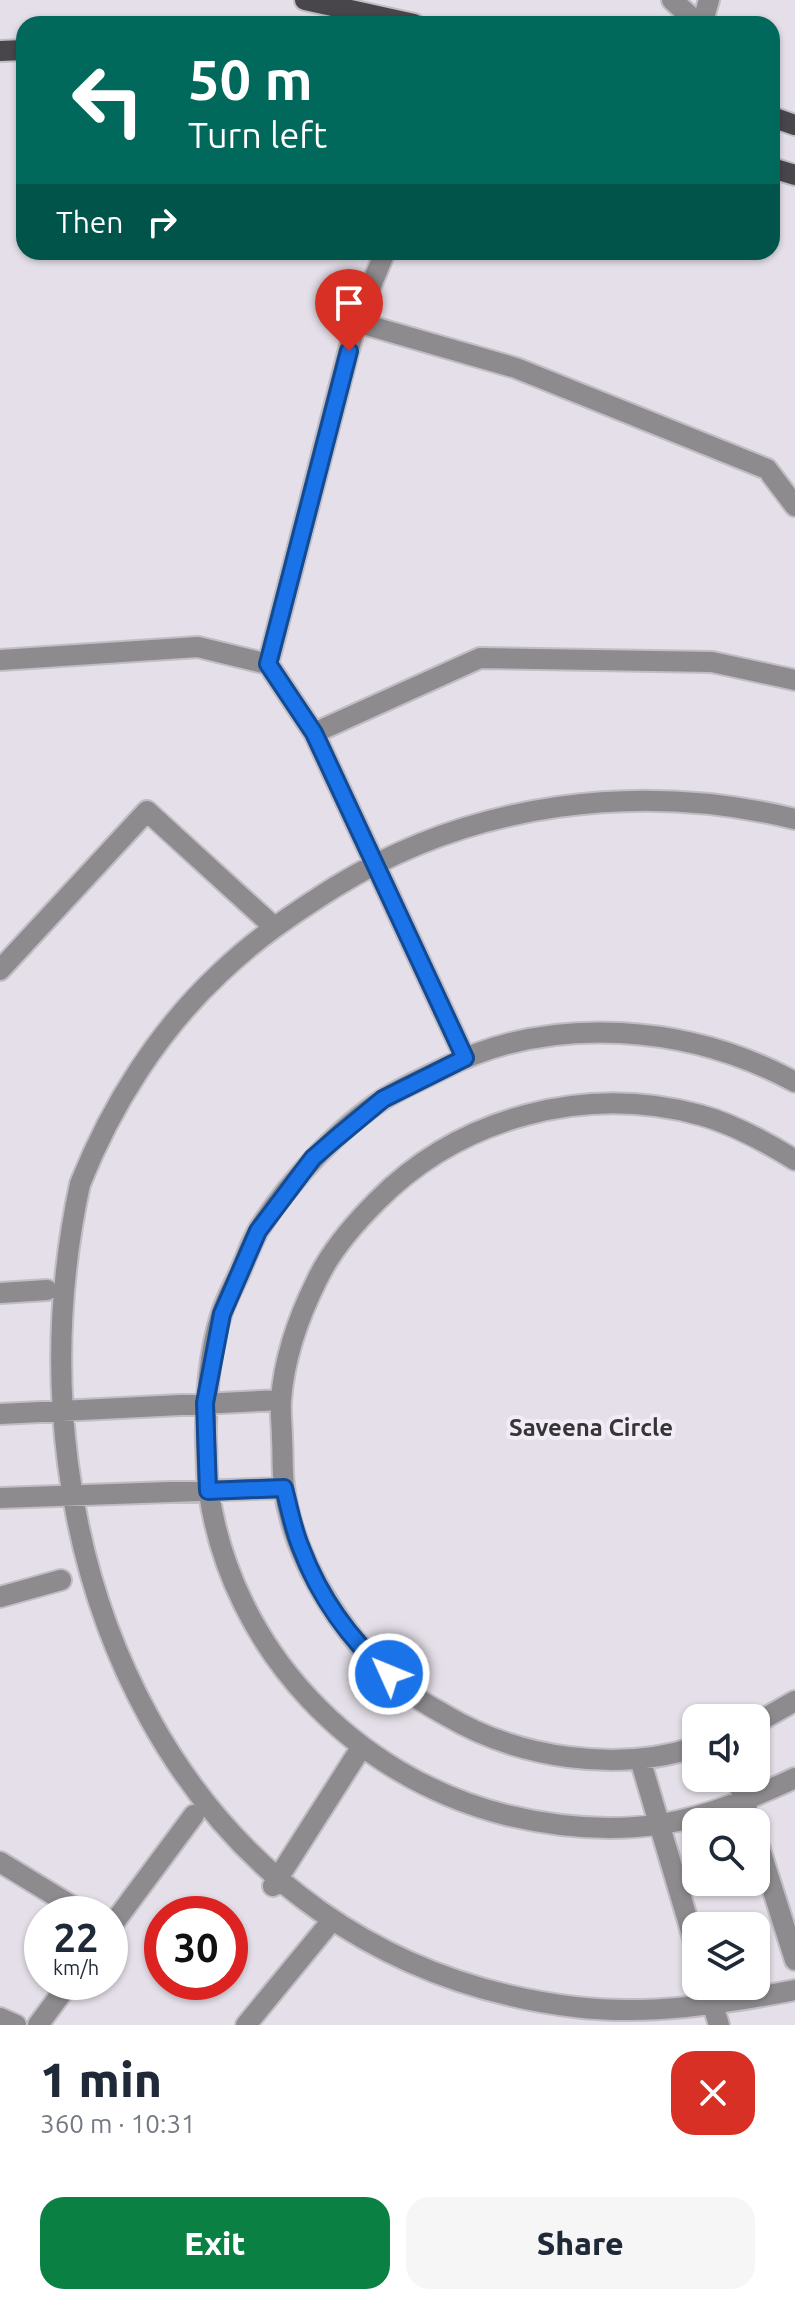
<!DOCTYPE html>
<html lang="en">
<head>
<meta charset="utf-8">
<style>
	body { margin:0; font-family:Ubuntu,sans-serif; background:#f6f6f7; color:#1f2937; height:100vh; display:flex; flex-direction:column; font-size:30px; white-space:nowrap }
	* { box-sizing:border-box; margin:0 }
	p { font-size:26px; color:#747a83 }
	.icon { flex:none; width:44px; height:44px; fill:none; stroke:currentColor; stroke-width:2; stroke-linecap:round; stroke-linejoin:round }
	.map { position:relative; height:2025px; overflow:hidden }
	.panel { display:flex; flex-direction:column; background:#fff; flex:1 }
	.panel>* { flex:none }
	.hud { position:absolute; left:16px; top:16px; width:764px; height:244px; border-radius:24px; box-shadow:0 2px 6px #0004; background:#00695c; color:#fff; overflow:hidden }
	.fabs { position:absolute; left:682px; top:1704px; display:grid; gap:16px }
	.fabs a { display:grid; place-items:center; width:88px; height:88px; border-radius:16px; background:#fff; box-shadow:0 2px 6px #0004; font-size:40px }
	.speed { position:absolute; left:24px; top:1896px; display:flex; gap:16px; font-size:40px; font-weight:700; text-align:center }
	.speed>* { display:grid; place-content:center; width:104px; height:104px; border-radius:50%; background:#fff; box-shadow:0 2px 6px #0004; line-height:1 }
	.speed small { font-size:20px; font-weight:400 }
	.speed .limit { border:12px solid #d22; background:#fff; color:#111 }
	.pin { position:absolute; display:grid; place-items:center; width:68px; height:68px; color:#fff; margin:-82px -34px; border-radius:50% 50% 50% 0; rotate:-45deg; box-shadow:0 0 8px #0007 }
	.pin .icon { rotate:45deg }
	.me { position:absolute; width:88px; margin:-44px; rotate:314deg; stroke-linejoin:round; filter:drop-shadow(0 0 6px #0008) }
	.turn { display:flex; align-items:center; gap:28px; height:168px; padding:0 40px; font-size:36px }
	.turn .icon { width:104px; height:104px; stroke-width:2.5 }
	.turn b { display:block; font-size:56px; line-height:68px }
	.then { display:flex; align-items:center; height:76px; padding:0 40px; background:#0003; gap:16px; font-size:30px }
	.round { display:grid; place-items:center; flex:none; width:84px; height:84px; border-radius:24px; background:#f6f6f7 }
	.overview { display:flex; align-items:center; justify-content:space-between; height:136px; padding:0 40px }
	h1 { font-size:48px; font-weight:800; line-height:60px }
	.primary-button { display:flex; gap:16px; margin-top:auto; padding:16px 40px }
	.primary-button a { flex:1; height:92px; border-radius:24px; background:#0b8043; color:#fff; font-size:32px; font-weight:800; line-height:92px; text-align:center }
	.primary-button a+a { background:#f6f6f7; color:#1f2937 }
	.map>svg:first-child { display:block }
</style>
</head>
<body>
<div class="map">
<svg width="795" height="2025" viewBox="0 0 795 2025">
	<rect width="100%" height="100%" fill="#e4dfe8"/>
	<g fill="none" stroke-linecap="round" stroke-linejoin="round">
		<g stroke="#c1bdc5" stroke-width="24">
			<path id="minor" d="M672 0 699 24
				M702 24 709 0
				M356 322 385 252
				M0 660 198 647 268 664 314 733 465 1058
				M268 664 356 322 516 368 767 469 795 506
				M314 733 480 658 712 662 795 680
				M795 819C640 781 472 802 335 887 294 913 255 939 220 973 158 1031 111 1106 80 1184 0 1557 179 1959 575 2007 649 2016 722 2004 795 1990
				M0 970 147 811 273 926
				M795 1082C690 1025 552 1013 444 1068 424 1078 403 1087 385 1098 339 1127 288 1183 259 1229 251 1243 245 1260 239 1274 233 1287 226 1300 222 1312 209 1351 205 1403 206 1443 207 1460 206 1477 209 1493 232 1650 354 1777 506 1815 556 1827 611 1832 662 1824 709 1816 752 1798 795 1778
				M0 1293 47 1290
				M0 1414 281 1400
				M0 1498 284 1488
				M0 1597 61 1580
				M756 1723 795 1701
				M696 1747C617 1773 518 1758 447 1716 435 1709 423 1703 413 1695 350 1650 293 1563 284 1486 282 1471 283 1455 282 1439 282 1427 280 1413 281 1400 284 1359 299 1316 317 1280 331 1250 354 1224 377 1201 460 1117 585 1084 700 1115 734 1124 766 1142 795 1160
				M640 1759 696 1948
				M737 1778 751 1822
				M756 1837 795 1960
				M0 1862 85 1914
				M273 1886 361 1748
				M110 1928 194 1815
				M707 1986 719 2025
				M0 2018 16 2025
				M38 2025 70 1982
				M246 2025 329 1924"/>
		</g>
		<g stroke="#c1bdc5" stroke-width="24">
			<path id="major" d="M305 0 414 24
				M0 51 24 50
				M772 117 795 125
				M772 168 795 175"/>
		</g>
		<use href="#minor" stroke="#8d8b8e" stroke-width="20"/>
		<use href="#major" stroke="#48454b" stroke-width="20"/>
	</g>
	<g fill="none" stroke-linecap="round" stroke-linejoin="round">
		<g stroke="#114b97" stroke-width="20">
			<path id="route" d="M349 351 268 664 314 733 465 1058 383 1099 336 1138 313 1158 258 1231 222 1314 205 1403 208 1491 284 1488C289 1507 293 1529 301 1548 319 1596 350 1640 389 1674"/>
		</g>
		<use href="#route" stroke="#1a73e8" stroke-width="14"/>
	</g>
	<g text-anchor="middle" stroke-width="8" stroke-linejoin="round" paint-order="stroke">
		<g font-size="24" font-weight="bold" fill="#363437" stroke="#f1ecf5">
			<text x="591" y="1436">Saveena Circle</text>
		</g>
	</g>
</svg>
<div class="fabs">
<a><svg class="icon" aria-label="sound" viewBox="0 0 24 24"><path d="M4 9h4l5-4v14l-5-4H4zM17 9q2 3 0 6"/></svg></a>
<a><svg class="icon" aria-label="search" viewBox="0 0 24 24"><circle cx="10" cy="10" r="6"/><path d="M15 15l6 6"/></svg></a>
<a><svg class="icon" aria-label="layers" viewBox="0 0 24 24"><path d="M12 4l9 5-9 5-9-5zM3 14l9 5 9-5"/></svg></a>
</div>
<div class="speed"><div>22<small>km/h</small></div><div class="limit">30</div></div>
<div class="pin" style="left:349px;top:351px;background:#d93025"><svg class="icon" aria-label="arrive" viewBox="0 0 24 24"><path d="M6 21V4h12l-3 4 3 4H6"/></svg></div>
<svg class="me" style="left:389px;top:1674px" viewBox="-20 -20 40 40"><circle r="17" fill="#1a73e8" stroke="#fff" stroke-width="3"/><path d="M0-11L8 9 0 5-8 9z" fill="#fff"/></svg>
<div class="hud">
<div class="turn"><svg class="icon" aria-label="left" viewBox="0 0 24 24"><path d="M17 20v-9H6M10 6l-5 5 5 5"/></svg><div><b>50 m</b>Turn left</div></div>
<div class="then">Then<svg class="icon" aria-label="right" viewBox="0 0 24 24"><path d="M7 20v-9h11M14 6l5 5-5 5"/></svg></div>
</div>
</div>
<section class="panel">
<div class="overview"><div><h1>1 min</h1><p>360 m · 10:31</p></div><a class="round" style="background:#d93025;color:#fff"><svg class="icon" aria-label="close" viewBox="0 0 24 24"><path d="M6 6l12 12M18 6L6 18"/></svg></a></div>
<div class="primary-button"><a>Exit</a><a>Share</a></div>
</section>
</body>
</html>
